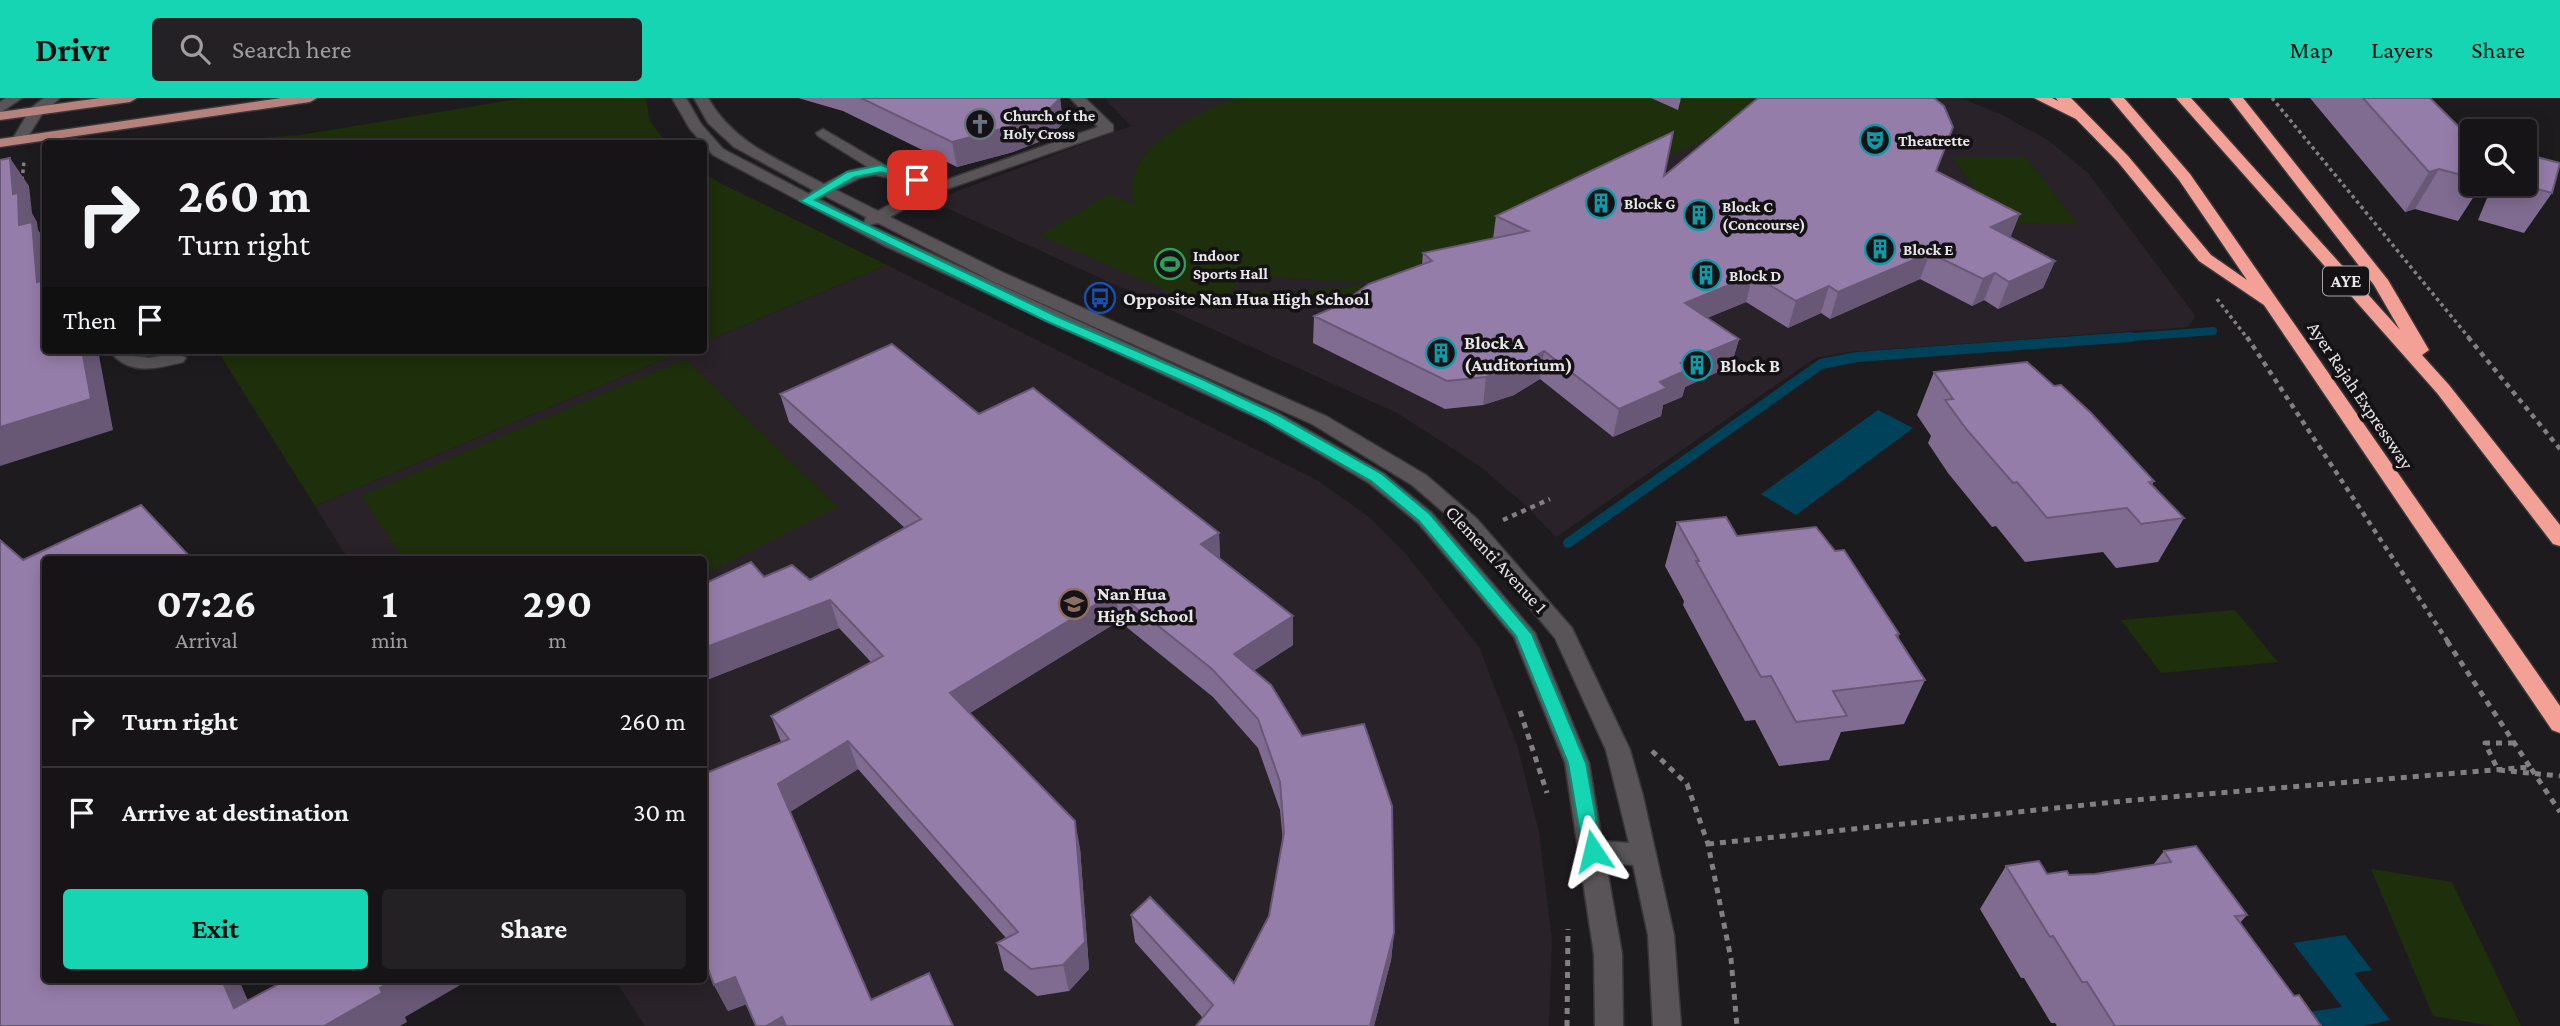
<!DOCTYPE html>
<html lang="en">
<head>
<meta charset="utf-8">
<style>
	body { margin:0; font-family:"Crimson Pro",serif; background:#232123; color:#f1f3f6; height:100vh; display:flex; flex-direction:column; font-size:26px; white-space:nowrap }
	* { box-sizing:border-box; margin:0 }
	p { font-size:23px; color:#9e9ea1 }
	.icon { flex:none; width:38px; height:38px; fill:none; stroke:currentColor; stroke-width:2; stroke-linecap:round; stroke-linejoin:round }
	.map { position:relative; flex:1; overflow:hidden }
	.side { position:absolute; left:42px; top:458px; width:665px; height:427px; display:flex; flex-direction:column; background:#161416; border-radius:7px; box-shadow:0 4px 18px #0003,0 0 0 2px #353335 }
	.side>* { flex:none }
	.banner { position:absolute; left:42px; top:42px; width:665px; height:214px; border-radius:7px; box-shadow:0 4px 18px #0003,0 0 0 2px #353335; background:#161416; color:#f1f3f6; overflow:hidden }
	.tools { position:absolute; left:2460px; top:21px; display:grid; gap:14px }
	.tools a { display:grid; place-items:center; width:77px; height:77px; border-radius:7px; background:#161416; box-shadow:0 4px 18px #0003,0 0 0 2px #353335; font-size:35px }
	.pin { position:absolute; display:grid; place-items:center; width:60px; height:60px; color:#fff; margin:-30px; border-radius:14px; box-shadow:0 4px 10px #0006 }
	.me { position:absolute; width:77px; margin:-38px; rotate:350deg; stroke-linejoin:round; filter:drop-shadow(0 0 5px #0008) }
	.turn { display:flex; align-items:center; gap:24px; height:147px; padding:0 21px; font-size:32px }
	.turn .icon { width:91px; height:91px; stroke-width:2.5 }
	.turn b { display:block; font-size:49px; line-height:60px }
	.then { display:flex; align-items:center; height:66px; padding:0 21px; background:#0003; gap:14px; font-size:26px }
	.eta { display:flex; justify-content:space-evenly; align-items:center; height:119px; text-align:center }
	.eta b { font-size:42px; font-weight:700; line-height:49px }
	.button { display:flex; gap:14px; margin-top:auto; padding:14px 21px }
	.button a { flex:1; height:80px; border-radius:7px; background:#15d5b3; color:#111; font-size:28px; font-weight:700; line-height:80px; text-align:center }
	.button a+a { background:#232123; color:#f1f3f6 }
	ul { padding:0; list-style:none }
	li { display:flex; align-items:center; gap:21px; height:91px; padding:0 21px; border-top:2px solid #353335 }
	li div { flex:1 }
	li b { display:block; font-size:26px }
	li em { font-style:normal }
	header { display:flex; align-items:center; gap:42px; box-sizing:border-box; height:98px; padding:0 35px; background:#15d5b3; color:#111 }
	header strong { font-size:33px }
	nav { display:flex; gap:38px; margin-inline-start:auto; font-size:24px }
	.search { width:490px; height:63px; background:#232123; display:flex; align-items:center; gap:18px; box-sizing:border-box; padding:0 24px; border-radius:7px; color:#9e9ea1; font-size:26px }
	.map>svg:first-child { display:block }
</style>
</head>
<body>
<header>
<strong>Drivr</strong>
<div class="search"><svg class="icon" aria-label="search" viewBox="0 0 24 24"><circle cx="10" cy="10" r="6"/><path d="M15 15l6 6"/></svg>Search here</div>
<nav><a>Map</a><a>Layers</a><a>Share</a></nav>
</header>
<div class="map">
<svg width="2560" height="928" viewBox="0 0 2560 928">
	<rect width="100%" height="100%" fill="#1e1b1e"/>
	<path fill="#292229" d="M1104 0H1961L2002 17 2048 42 2088 75 2194 216V221L2188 229 1850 254 1815 260 1556 439 1522 404 1478 367 1397 315 931 103 1131 28Z
		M887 167 1317 382 1369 419 1405 455 1479 549 1517 647 1539 734 1552 842 1549 928H645L615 882H704V462H349L315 408 686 252H704V244Z"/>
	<path fill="#1e2f0b" d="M523 0H646L650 23 666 45H198L300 37Z
		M1235 0H1748L1769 10 1422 179C1359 186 1300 183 1237 175L1238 187 1228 193 1283 194 1421 182 1354 206 1304 210 1208 211 1040 137 1109 96 1135 107C1117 52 1195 16 1235 0Z
		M1952 59H2026L2078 126 1999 125Z
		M704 75 718 84 887 167 704 244Z
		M217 252H686L315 408Z
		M685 261 838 409 704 477V462H404L361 398Z
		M2235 512 2278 564 2161 575 2121 522Z
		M2371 771 2452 784 2521 928H2494L2433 918Z"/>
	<path fill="#004259" d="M1878 312 1913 330 1796 417 1761 396Z
		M2345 837 2372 872 2354 875 2390 922 2363 928H2289L2282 918 2342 909 2293 845Z"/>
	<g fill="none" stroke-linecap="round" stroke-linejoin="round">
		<path stroke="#004259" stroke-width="8" d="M2107 241 2213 233"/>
		<path stroke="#004259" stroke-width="10" d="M1568 445 1821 266 1857 259 2131 239"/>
		<g stroke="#393739" stroke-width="3">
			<path id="minor" d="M6 0H22L0 15V4Z
				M44 0H60L42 16 24 45H14L12 42 31 10Z
				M672 0H686L701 26 723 51 809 96 813 92 734 49 708 25 694 0H708C733 45 781 63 824 86L849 73 868 69 818 38 816 35 823 31 888 69 922 78 929 88 1098 29 1070 0H1085L1113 27V33L930 97 890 119 1004 175 1326 318 1426 377 1477 421 1572 530 1630 652 1643 698 1674 837 1681 928H1653L1648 837 1633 767 1606 765 1622 856 1623 928H1595L1594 856 1565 665 1514 539 1418 425 1369 385 1264 323 885 148 713 57 690 31ZM875 77 911 84 916 92 878 113 836 92 860 80ZM825 98 866 119 864 125 819 101ZM878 125 992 183 1312 326 1412 387 1463 431 1555 540 1606 652 1629 745 1602 743 1589 665 1535 535 1432 415 1383 375 1278 315 869 127Z
				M109 252H128L133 258 150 260 177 255 186 260 183 264C155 271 128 278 109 252Z"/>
		</g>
		<g stroke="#393739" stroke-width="3">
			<path id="major" d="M100 0H137L130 4 0 22V14Z
				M281 0H317L310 4 0 49V41Z"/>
		</g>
		<g stroke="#393739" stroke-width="3">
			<path id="highway" d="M2034 0H2052L2058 3 2056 0H2071L2128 58 2211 157 2247 182 2179 82 2110 0H2124L2190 76 2560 608V635L2552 632 2264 207 2199 163 2118 64 2076 21Z
				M2176 0H2191L2400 232 2374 187 2229 0H2243L2388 182 2429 252 2422 257 2449 287 2560 427V448L2553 446 2437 295Z"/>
		</g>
		<path stroke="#817f81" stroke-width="3.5" stroke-dasharray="3.5 3.5" stroke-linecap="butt" d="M2272 0 2470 241
			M22 82 24 64
			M2217 201 2248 241"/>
		<path stroke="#817f81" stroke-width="4.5" stroke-dasharray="5 5" stroke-linecap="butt" d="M2247 239 2448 544
			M2468 239 2560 351
			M1503 422 1550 401"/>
		<path stroke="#817f81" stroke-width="5" stroke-dasharray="6 6" stroke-linecap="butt" d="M2447 543 2530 669
			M1520 613 1547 695
			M1652 653 1687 686 1708 746 1731 861 1737 928
			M1708 746 2124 703 2530 669 2560 714
			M1567 928 1568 831"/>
		<use href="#minor" fill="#585458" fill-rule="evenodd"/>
		<use href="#major" fill="#b5827d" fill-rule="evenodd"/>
		<use href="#highway" fill="#f3a196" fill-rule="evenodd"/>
		<path stroke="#817f81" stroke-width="5" stroke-dasharray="6 6" stroke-linecap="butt" d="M2514 645H2485L2498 672 2560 678"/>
	</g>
	<path fill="#806c91" d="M798 0H1060L1063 25 1049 40 1013 54 957 69 843 13Z
		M1651 0H1681L1678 12Z
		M2310 0H2430L2473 43V86H2482L2458 123 2415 111 2405 114Z
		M1936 74 2010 140 2055 163 2043 190 1998 211 1984 202 1972 208 1920 181 1830 221 1821 215 1788 230 1746 204 1707 220 1739 241 1731 268 1685 289 1682 299 1663 307 1661 318 1613 339 1540 281 1514 297 1483 307 1445 311 1313 245 1314 218 1340 207 1422 167 1423 155 1493 141 1496 118 1664 77Z
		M2495 86H2525L2552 95 2524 135 2478 122 2490 93Z
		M1934 274 2154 383 2152 387 2184 420 2158 464 2116 470 2103 454 2025 464 1996 428 1992 429 1948 375 1928 345 1931 338 1917 317Z
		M780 296 979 316 1219 435 1220 461 1293 518V547L1253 573 1394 835 1391 862 1374 928H1196L1203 920 1135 844 1131 817 1234 885 1269 818 1283 744 1280 712 1258 650 1213 599 1119 523 970 615 1080 750 1089 871 1069 893 1037 898 1004 872 997 845 1006 840 858 671 790 714 871 902 953 928 747 906 728 913 714 887 781 644 771 618 871 564 839 530 704 583V486L764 479 810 482 905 430 789 324Z
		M1677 424 1737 438 1899 536 1898 540 1925 582 1904 626 1841 634 1829 662 1779 668 1755 622 1745 623 1683 507 1684 503 1665 468Z
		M2164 753 2247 817 2240 825 2294 898 2321 928H2057L2055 925H2051L2024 880H2021L1980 811 2006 768 2047 776 2069 777 2095 776 2153 767Z"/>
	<path fill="#685876" d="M1060 0 1063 25 1049 40 1013 54 957 69 952 44Z
		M10 60 29 88 32 115 37 124 38 132 46 143V197L37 184 19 127 13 96Z
		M2439 71 2415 111 2405 114 2429 74Z
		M2020 116 2009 143 1991 129Z
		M1930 155 1920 181 1830 221 1838 194Z
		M2055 163 2043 190 1998 211 2009 184Z
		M1995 175 1984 202 1972 208 1983 181Z
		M1753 177 1746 204 1678 232 1685 205Z
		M1829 188 1821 215 1788 230 1796 203Z
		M1739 241 1731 268 1685 289 1682 299 1663 307 1661 318 1613 339 1619 311 1660 284 1681 265Z
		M82 252H98L113 332 0 368V329Z
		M1544 253 1540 281 1514 297 1483 307 1486 279Z
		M1219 435 1220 463 1201 446Z
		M1116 494 1119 523 957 623 950 595Z
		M830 502 839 530 704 583V550Z
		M1293 518V547L1235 585 1234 556Z
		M848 643 858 671 790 714 778 686Z
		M1075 723 1080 750 1089 871 1069 893 1063 867Z
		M1394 835 1391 862 1374 928H1370Z
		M735 879 749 905 728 913 714 887Z
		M222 882H239L259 928 234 910Z
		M394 882H469L405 919 407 924 400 928H324L380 890Z
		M782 919 786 928H766Z"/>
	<path fill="#957da9" stroke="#685876" stroke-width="2" d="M861 0H1060L1046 15 1009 29 952 44Z
		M1758 0H1934L1944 8 1953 29 1936 73 2020 116 1991 129 2055 163 2009 184 1995 175 1983 181 1930 155 1838 194 1829 188 1796 203 1753 177 1685 205 1739 241 1681 265 1689 271 1660 284 1667 290 1619 311 1544 253 1518 269 1486 279 1447 283 1314 218 1340 207 1369 186 1432 163 1423 155 1528 133 1496 118 1673 34 1664 78Z
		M2363 0H2430L2473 43V80L2439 71 2429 74Z
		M2525 56 2560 65 2552 95 2519 86H2525Z
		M10 60 13 96 18 95 19 127 32 124 37 184 46 182V252H82L91 301 0 329V62Z
		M892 246 979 316 1033 290 1219 435 1201 446 1293 518 1234 556 1271 587 1302 638 1364 626 1392 708 1394 835 1370 928H1196L1213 907 1131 817 1150 799 1234 885 1269 818 1284 735 1280 684 1258 621 1212 571 1116 494 950 595 1075 723 1085 844 1063 867 1031 871 997 845 1018 834 848 643 778 686 871 902 929 875 953 928H786L782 919 766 928H756L735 879 714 887 704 859V676L789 641 771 618 883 558 830 502 704 550V486L751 464 764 479 792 467 810 482 921 421 780 296Z
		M2027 264 2054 288 2061 287 2091 315 2154 383 2149 384 2184 420 2141 426 2127 410 2047 420 2017 384 2013 385 1967 332 1945 302 1953 301 1934 274Z
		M141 407 193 462H46V882H222L234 910 286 882H394L380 890 382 895 324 928H0V442L23 462Z
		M1726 419 1737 438 1816 429 1835 453 1844 452 1899 536 1896 537 1925 582 1833 593 1847 618 1796 624 1771 578 1761 579 1696 463H1699L1677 424Z
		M2196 748 2247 817 2235 818 2294 898 2299 897 2321 928H2115L2087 884H2082L2053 838 2050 839 2006 768 2039 763 2047 776 2067 773 2069 777 2095 776 2171 764 2164 753Z"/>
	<path fill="#15d5b3" stroke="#0e8a74" stroke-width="2" d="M881 67 923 82 917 85 881 74 855 79 815 102 1056 218 1204 282 1276 316 1382 376 1430 416 1532 536 1586 665 1602 753 1600 759 1593 761 1586 759 1583 753 1568 665 1516 538 1419 423 1371 383 1266 323 1194 288 1046 223 800 103 847 74Z"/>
	<defs>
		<g id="church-ring" transform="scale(1.575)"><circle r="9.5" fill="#141214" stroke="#6b7280" stroke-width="1.5"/><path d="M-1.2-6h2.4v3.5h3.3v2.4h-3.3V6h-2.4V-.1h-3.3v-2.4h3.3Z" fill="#6b7280"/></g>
		<g id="theatre-ring" transform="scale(1.575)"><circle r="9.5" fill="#141214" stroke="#0f9aa8" stroke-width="1.5"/><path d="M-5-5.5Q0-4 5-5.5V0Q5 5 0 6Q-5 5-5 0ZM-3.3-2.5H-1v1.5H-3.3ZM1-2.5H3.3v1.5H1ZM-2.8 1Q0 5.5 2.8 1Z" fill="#0f9aa8"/></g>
		<g id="building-ring" transform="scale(1.575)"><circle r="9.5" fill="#141214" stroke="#0f9aa8" stroke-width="1.5"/><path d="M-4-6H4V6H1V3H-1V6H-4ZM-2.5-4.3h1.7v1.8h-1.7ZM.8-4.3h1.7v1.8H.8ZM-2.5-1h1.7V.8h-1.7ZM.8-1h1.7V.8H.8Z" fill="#0f9aa8"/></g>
		<g id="stadium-ring" transform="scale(1.575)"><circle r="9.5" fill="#141214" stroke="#2e9e5b" stroke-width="1.5"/><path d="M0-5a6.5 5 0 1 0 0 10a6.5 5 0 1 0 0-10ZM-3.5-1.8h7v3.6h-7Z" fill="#2e9e5b"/></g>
		<g id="bus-ring" transform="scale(1.575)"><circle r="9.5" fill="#141214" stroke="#1a4fb4" stroke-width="1.5"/><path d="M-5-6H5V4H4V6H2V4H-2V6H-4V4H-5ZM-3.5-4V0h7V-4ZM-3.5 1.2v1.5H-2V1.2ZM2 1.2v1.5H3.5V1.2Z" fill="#1a4fb4"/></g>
		<g id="school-ring" transform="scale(1.575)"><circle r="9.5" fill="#141214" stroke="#8d6e63" stroke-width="1.5"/><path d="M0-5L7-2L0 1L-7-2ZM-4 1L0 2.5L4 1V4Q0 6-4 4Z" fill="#8d6e63"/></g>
	</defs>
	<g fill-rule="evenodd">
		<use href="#church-ring" x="980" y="26"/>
		<use href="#theatre-ring" x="1875" y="42"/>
		<use href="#building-ring" x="1601" y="105"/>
		<use href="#building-ring" x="1699" y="117"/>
		<use href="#building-ring" x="1880" y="151"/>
		<use href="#stadium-ring" x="1170" y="166"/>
		<use href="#building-ring" x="1706" y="177"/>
		<use href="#bus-ring" x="1100" y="200"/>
		<use href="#building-ring" x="1441" y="255"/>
		<use href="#building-ring" x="1697" y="267"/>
		<use href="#school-ring" x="1074" y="506"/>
	</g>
	<g text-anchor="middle" stroke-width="7" stroke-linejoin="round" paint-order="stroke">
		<g font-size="16" font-weight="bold" fill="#e8e6e8" stroke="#141214" text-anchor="start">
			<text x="1003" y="23">Church of the<tspan x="1003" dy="18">Holy Cross</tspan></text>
			<text x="1898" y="48">Theatrette</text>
			<text x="1624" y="111">Block G</text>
			<text x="1722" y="114">Block C<tspan x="1722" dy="18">(Concourse)</tspan></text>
			<text x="1903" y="157">Block E</text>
			<text x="1193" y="163">Indoor<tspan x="1193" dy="18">Sports Hall</tspan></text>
			<text x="1729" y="183">Block D</text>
		</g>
		<rect fill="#141214" stroke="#a8a6a8" stroke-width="2" x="2323" y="168.5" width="46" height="29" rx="5"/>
		<g font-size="18" font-weight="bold" fill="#e8e6e8">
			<text x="2346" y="189">AYE</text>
		</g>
		<g font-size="19" font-weight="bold" fill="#e8e6e8" stroke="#141214" text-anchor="start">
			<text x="1123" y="207">Opposite Nan Hua High School</text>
			<text x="1464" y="251">Block A<tspan x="1464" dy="22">(Auditorium)</tspan></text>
			<text x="1720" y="274">Block B</text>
			<text x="1097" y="502">Nan Hua<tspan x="1097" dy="22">High School</tspan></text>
		</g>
		<g font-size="19" fill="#e8e6e8" stroke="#141214">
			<text transform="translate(2361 297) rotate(56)" y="7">Ayer Rajah Expressway</text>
			<text transform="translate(1497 461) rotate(47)" y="7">Clementi Avenue 1</text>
		</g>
	</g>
</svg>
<div class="tools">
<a><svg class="icon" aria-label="search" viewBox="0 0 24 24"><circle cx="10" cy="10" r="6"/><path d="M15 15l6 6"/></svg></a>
</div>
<div class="pin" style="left:917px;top:82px;background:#d93025"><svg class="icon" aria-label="arrive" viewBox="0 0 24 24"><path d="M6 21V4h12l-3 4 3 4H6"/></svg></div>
<svg class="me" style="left:1593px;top:753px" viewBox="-20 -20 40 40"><path d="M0-17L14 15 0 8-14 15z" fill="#15d5b3" stroke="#fff" stroke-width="4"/></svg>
<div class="banner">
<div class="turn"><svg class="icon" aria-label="right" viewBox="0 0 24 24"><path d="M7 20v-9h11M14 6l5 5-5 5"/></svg><div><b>260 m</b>Turn right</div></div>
<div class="then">Then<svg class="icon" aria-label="arrive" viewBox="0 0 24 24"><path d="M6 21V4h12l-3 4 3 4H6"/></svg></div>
</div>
<section class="side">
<div class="eta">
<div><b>07:26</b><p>Arrival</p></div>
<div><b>1</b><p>min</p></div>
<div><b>290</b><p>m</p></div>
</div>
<ul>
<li><svg class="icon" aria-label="right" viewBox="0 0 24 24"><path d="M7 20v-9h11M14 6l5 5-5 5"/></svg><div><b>Turn right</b></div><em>260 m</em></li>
<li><svg class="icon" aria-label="arrive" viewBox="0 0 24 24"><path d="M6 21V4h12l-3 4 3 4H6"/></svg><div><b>Arrive at destination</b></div><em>30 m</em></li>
</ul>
<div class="button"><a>Exit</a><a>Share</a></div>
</section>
</div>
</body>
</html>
